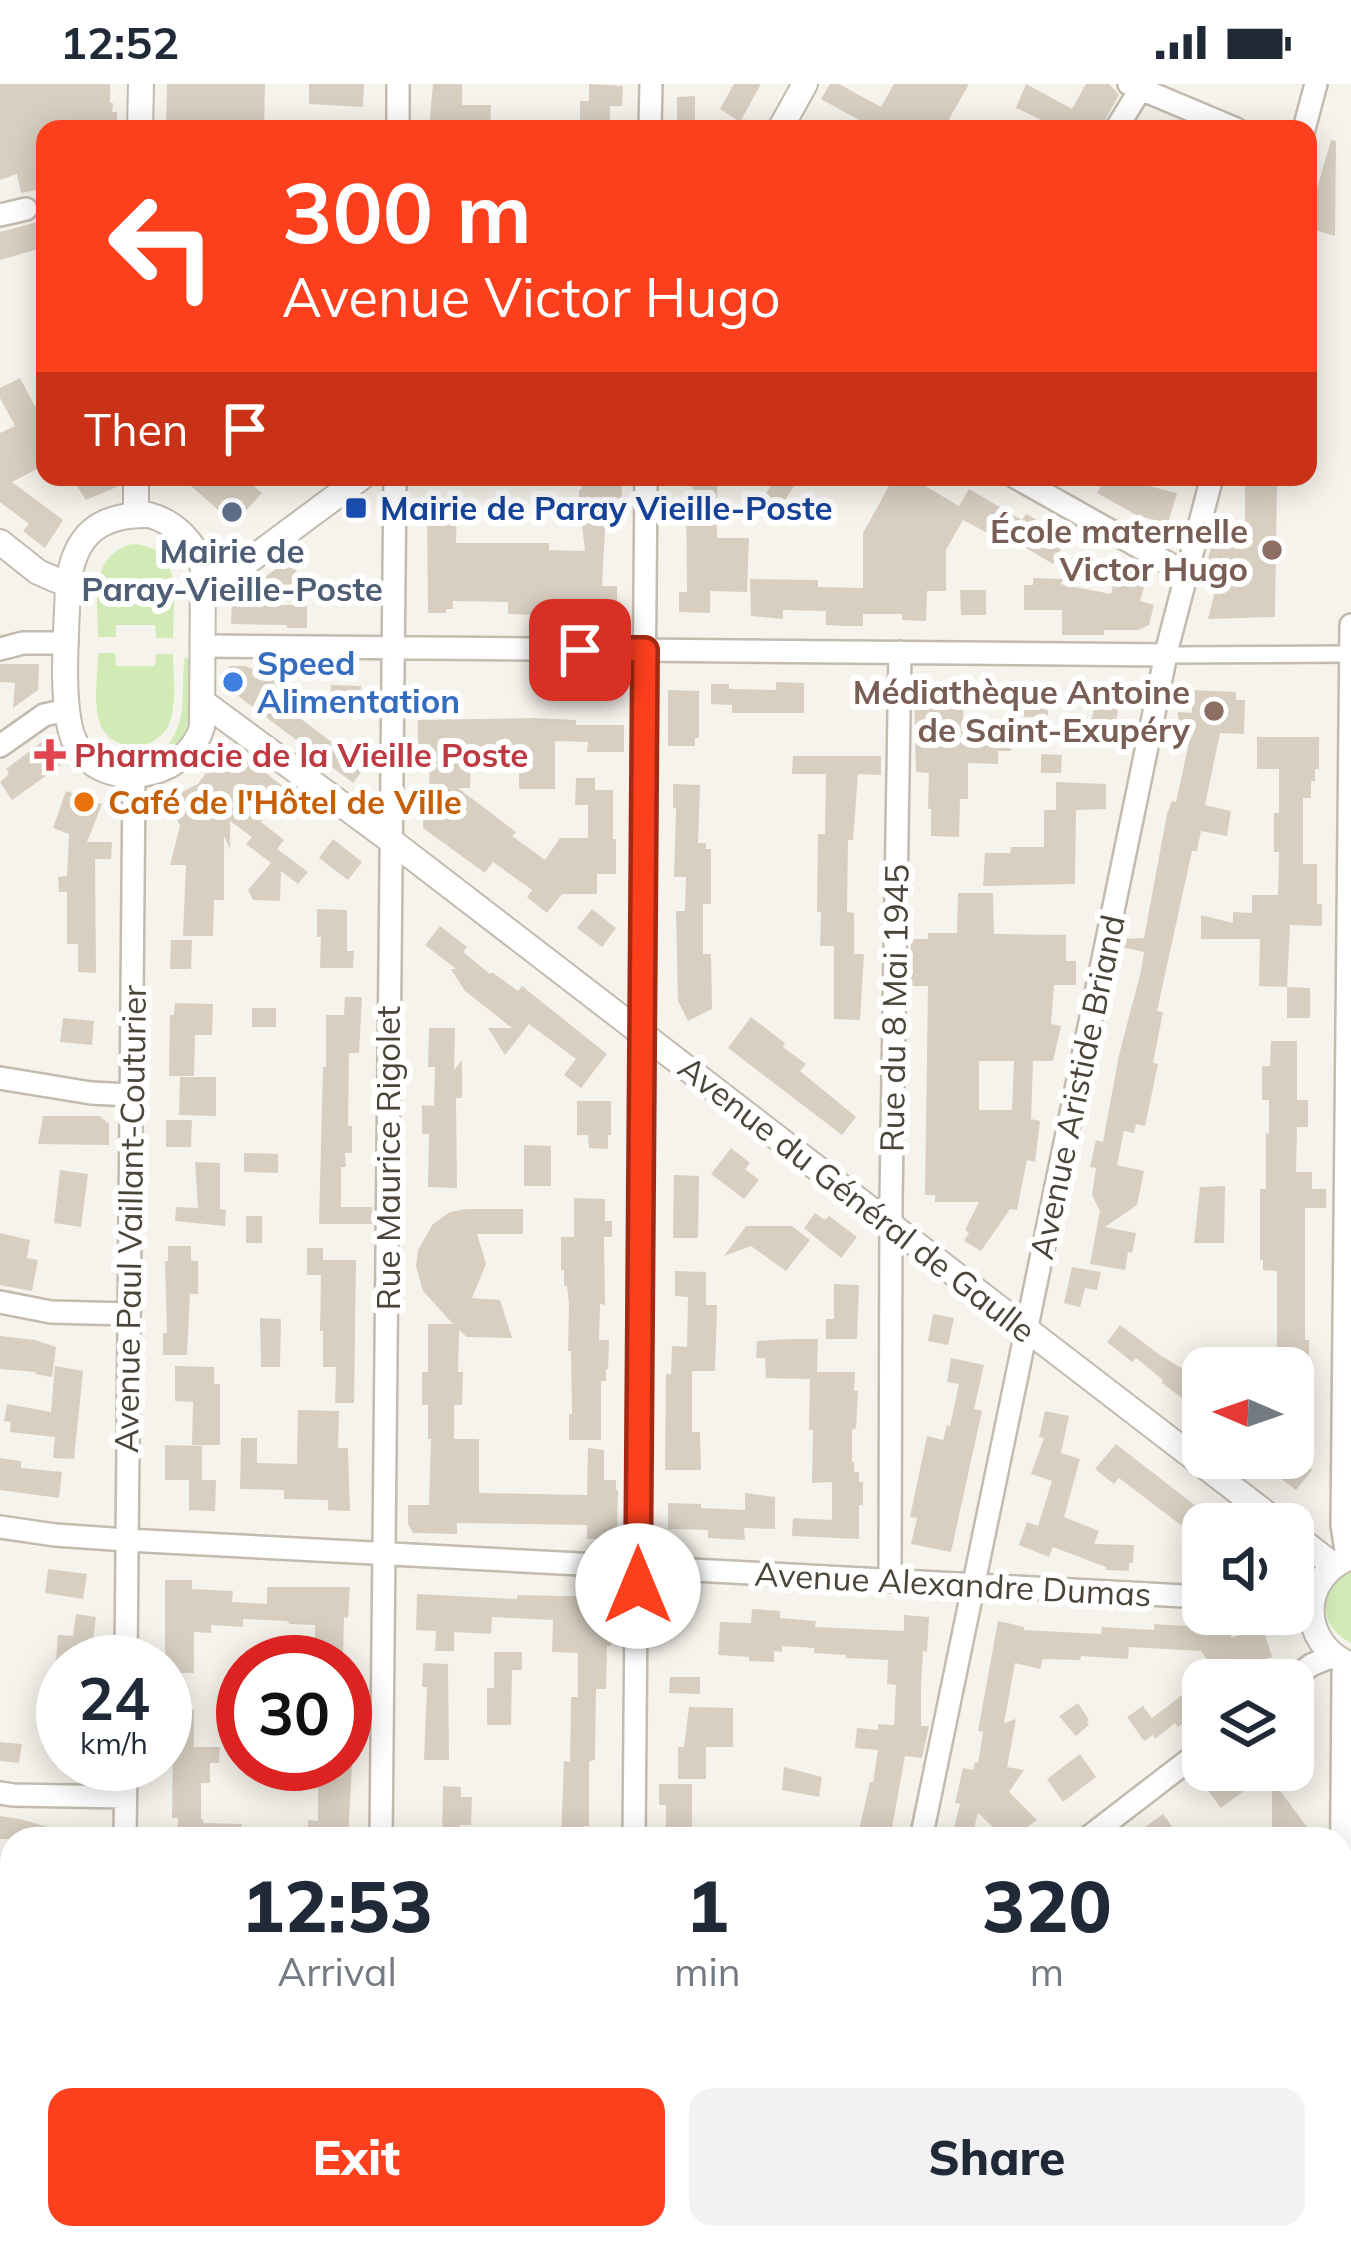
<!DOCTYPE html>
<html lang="en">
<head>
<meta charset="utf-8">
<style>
	body { margin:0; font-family:Mulish,sans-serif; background:#f2f2f3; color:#1f2937; height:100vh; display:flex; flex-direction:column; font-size:45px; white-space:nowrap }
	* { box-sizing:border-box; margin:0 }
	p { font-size:39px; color:#747a83 }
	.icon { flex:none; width:66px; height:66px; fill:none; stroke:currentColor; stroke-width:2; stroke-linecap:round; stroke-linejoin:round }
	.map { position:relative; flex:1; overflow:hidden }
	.sheet { position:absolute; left:0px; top:1743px; width:1353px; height:423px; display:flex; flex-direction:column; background:#fff; border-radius:36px 36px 0 0; box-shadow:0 6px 30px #0003 }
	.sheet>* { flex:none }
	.guide { position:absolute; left:36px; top:36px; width:1281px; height:366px; border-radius:24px; box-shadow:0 6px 30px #0003; background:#fc3f1d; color:#fff; overflow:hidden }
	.needle { width:78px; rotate:272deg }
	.fabs { position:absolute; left:1182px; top:1263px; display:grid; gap:24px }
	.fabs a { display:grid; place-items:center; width:132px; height:132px; border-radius:24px; background:#fff; box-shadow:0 6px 30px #0003; font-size:60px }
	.speed { position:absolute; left:36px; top:1551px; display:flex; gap:24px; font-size:60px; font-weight:700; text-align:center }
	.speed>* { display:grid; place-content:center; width:156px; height:156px; border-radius:50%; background:#fff; box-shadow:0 6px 30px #0003; line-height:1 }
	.speed small { font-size:30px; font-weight:400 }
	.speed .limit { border:18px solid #d22; background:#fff; color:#111 }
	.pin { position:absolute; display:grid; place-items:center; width:102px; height:102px; color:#fff; margin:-51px; border-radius:24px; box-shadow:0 6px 18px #0006 }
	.me { position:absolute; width:132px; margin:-66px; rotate:0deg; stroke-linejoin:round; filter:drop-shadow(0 0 9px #0008) }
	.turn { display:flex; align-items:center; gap:42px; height:252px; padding:0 48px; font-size:54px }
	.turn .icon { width:156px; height:156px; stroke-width:2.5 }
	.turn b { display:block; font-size:84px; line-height:102px }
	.then { display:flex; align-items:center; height:114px; padding:0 48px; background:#0003; gap:24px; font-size:45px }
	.eta { display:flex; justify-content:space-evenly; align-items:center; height:204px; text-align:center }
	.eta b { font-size:72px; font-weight:800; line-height:84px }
	.primary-button { display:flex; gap:24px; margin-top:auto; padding:24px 48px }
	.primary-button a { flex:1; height:138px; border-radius:24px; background:#fc3f1d; color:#fff; font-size:48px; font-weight:800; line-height:138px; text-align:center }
	.primary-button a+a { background:#f2f2f3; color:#1f2937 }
	.status { display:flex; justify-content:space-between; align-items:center; height:84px; padding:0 60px; background:#fff; direction:ltr }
	.status svg { height:33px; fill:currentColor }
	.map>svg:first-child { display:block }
</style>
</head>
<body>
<div class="status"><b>12:52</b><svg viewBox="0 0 49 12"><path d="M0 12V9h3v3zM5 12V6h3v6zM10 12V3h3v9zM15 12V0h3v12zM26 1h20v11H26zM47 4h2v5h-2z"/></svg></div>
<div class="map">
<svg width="1351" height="2165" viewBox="0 0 1351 2165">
	<rect width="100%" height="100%" fill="#f6f3ec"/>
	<path fill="#d2eab5" d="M132 460C185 462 173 516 173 554H156L155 541H116V553H98C98 517 88 473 132 460Z
		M98 569H115L116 582H155L156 570H173C173 591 177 617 170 637 159 670 108 671 99 636 93 616 98 590 98 569Z
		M185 573 190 576C190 605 198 647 170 665L168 661C189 634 180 604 185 573Z
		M1351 1485V1559C1315 1540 1320 1505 1351 1485Z"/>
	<path fill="#d8cfc1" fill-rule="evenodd" d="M0 0H110V19H113L112 28H117V45H45V104L21 109 17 90 0 96Z
		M167 0H265L264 45H166Z
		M309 0H364L363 23 309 20Z
		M433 0H462V21H491L490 44H429Z
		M589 0 623 2 622 22H610V41L580 40V17H589Z
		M734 0H761L740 38 720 25Z
		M830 0H839L881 23 894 0H969L949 35 963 45H875L821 15Z
		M1026 0 1072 25 1086 0H1109L1119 11 1100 45H1061L1016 24Z
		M695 12V37H677V13Z
		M1331 56 1336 57 1335 152 1308 144V121L1312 122Z
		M45 136V163L0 176V148Z
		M20 294 39 330 45 326V381L12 398 63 436 45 464 23 447 29 440 0 418V349L15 342 0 314V304Z
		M71 393H119V402L86 416Z
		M181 393H244L262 409 234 440Z
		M607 393H620L622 407 619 445H605L602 502H617V531H592V525L541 524V531L508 530V518L453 517V525H446V529H428L427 426 457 427 456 459H549V466L585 467 581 431 579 429V406L582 405V399L599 400 598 396 604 397Z
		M894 393H930L925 402 959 422 969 405 1022 436 1026 430 1061 449 1056 457 1064 460 1053 480 1001 449 997 454 963 436 946 466V507H927L926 537 902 536V530H863V542H845L826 541V527L783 526V535L751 532 750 495 818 496V503L863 504V449Z
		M1106 393H1128L1141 400 1177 409 1168 439 1138 432 1097 409Z
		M1245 393H1277L1275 533 1208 535 1221 483 1206 482 1215 450H1245Z
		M775 394 795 401 781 422 762 417Z
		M692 400 717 401V454H749L747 508 710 507V529L679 528V508H687L686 406H693Z
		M288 476 303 496 270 521H307V544H287V541L231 540 232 517Z
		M1118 479 1139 489 1145 500 1140 517 1154 521 1149 541 1138 546H1104V551H1062V526H1024V501H1033V494L1064 495 1060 500 1111 510Z
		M960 506H986V531H961Z
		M0 580H39L38 606 13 624 15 599 0 598Z
		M229 582H245L280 595 273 614 365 683 353 699 229 605Z
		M776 598 804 599V629H732V621L711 620V600H729V605L776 606Z
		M331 601 361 602 360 630 330 629Z
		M914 603 964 604 963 641 1012 642 1011 667H998V680L968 679V715H960L959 753 931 752V725H928L929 689 916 688Z
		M1098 603 1122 607 1114 648 1090 644Z
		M1025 605H1048V633H1024Z
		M668 606 699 607V654H695V662H668Z
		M1192 606 1236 608V616H1245L1244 650 1220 649 1205 721 1231 727 1227 752 1201 747 1197 767H1192L1157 927 1163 928 1153 979 1158 980 1145 1042 1136 1040 1134 1049 1124 1047 1117 1081 1144 1087 1137 1121 1105 1143 1136 1149 1132 1169 1128 1168 1125 1186 1090 1180 1100 1127 1092 1111 1096 1084 1090 1083 1096 1056 1103 1058 1119 971 1141 887 1144 868 1121 863 1122 855 1144 854 1167 730 1172 717 1176 718 1191 649 1178 648V628L1192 629Z
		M533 634 576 636V641H624V668H587L588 658 555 657V705H519V670H471L470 704H458L516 748 512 752 545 776 560 754H588V721H575L576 694H595V706H613V755H616V790H597V810H562L547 829 527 813 532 806 493 778 485 789 423 744 424 712H429L430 660H418V636Z
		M1257 653H1319V685H1315V697H1311V714H1303V780H1317V820H1322V842L1290 841 1287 903 1259 902 1260 855H1201V831L1233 839V828L1252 829V811H1278L1279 768H1274V729H1279V685H1257Z
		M43 657 61 681 12 716 0 698 9 690 6 685Z
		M225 661 236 666 284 703 277 712 279 714 261 738 284 756 277 765 308 788 298 800 281 787 280 817 253 816 248 806 271 779 246 760 252 753 230 737V765L224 752V816H214L213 852H183L186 781H170L180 742 171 723 177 720 173 712 198 700Z
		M1041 670 1062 671 1061 689H1041Z
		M793 672H881V691L858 690 853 756H848L847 828 854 829V870H864L860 936 834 935V862H820L821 828H817L818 750H825L826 690H792Z
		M1056 698 1106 700V725L1076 726 1075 800 983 802 985 769H1010L1011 763H1044V726H1056Z
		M673 700 700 701 698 759H706V765H711V820H703V870H711L712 925 688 937 678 917 676 827H685L686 793H674L676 724H673Z
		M66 707 102 720 87 758H112L111 775H95L96 889 78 888V860H67V808H59L58 793 67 792 69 750 53 744Z
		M333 755 362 778 348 796 319 774Z
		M958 809H993L994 850 1066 851V877H1076V901H1054L1051 940 1061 942 1053 977H1033L1031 1035 1040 1037 1035 1078 1027 1076 1017 1126 1010 1125 981 1167 964 1157 969 1149 965 1146 979 1118H935V1111H925L928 902H910L911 855H928V849H957ZM979 977H1014L1012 1026H979Z
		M317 825 347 826V867H354L353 884H320L321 853H317Z
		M592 825 616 844 602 863 577 844Z
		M440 842 467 863 463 868 490 890 492 888 518 907 522 902 607 970 581 1004 564 991 576 975 529 940 505 971 488 944H512L465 907 451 885H456L425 861Z
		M171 856H192L191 885H170Z
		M1287 903 1310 904V934H1287Z
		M345 913H362L359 969H349L348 1042H352V1069H345L346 1083H341V1123H372V1140H319L323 983H326V931H344Z
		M175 919 213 920 212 951H195L194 992H169L170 931H174Z
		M252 924H276V943H252Z
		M751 933 785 959 783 963 806 980 800 987 856 1033 842 1051 728 964Z
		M63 934 94 937 92 961 60 958Z
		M429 944H455L454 986 462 976V1014H456L457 1104 428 1103 429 1050H422V1021L434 1022 435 983H428Z
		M1271 957H1297V1016H1308V1043H1297L1296 1088H1312V1105H1326V1124H1305V1256H1309V1283H1277V1187L1263 1186V1176H1260V1105H1266V1050L1269 1049V1016H1262V982H1270Z
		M180 993H216V1032L179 1031Z
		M577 1017H611V1051H608V1065L589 1064 588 1051H577Z
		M43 1032H100L109 1040V1061L38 1060Z
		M166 1036H192L191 1063H166Z
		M524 1061 551 1062V1102H524Z
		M731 1064 750 1079 745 1085 759 1096 744 1115 711 1090Z
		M244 1069 278 1070V1089L244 1088Z
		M195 1078 220 1079V1125L226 1126 225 1142 175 1137 176 1123 198 1124Z
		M60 1086 88 1090 81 1143 54 1139Z
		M674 1091 699 1092 698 1154H673Z
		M1225 1102 1224 1159H1194L1200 1103Z
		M574 1114 605 1115V1137H612V1153H604L605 1221 600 1220 599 1256H609L608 1285H606V1297H601V1356H569V1330H572L571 1267H568L569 1220 567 1202H564V1186H561V1153H574Z
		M467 1125H523V1150H477L486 1180 472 1214 500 1216 512 1254 467 1253 459 1246 458 1288H463L462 1321H454V1355H479V1409L587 1411 588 1364 604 1366V1396H616V1406H618L617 1451 610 1455H587V1441L457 1439V1450L413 1449 408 1440V1421H429L431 1355H428V1321H422V1288H428V1240H453L423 1207 416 1182 418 1166 433 1140 450 1128Z
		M815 1129 825 1136 829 1132 857 1153 841 1174 804 1144Z
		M246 1132H262V1159H246Z
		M746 1142H792L810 1156 786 1187 751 1162 724 1172Z
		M0 1149 30 1156 27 1174 38 1176 32 1207 0 1201Z
		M168 1162H191V1177H198V1210H190L187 1271H163V1249H167L165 1177H168Z
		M307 1164H323V1176H356L354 1319H335L336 1283H323V1247H320L321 1191H307Z
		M1072 1183 1101 1188 1097 1206 1085 1204 1080 1223 1064 1219Z
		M675 1187 706 1188V1221H717L715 1287H692V1348H700L701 1386H665L666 1290H671L672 1262 687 1263 688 1213 675 1212Z
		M834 1200 859 1201 857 1255H826V1235H834Z
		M933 1230 954 1234 948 1261 928 1257Z
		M260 1234 281 1235 280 1283H261Z
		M1120 1241 1160 1271 1203 1297V1330L1162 1299 1163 1296 1136 1274 1132 1278 1107 1258Z
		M0 1252 35 1256 56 1263 52 1293 35 1290 36 1288 0 1285Z
		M790 1255H818L817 1288H855L854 1307H858L856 1344 852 1346V1378H854V1388H859V1398H863V1421H859V1455L792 1452 793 1434 832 1436V1398L812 1399 813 1346H809L810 1295 766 1294 765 1274H756L757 1257Z
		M951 1274 984 1281 974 1325 982 1327 951 1468 911 1460 917 1434 910 1433 927 1352 943 1356 947 1341 950 1342 959 1300 947 1298Z
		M55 1282 83 1287 74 1375 53 1374 55 1353 10 1348 11 1338 4 1337 7 1320 51 1328Z
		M175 1282 214 1283V1300H220V1361H192L193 1318 175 1317Z
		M298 1326 339 1327 338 1364H348L350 1427 328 1426V1416L284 1415V1406L240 1405 241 1354H257V1379L297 1380Z
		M1045 1327 1069 1332 1061 1369 1080 1375 1064 1433 1099 1447 1094 1460 1134 1461 1133 1479H1129V1487L1106 1486V1483L1053 1463 1049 1473 1019 1461 1027 1438 1038 1442 1052 1397 1031 1390 1044 1354 1039 1353Z
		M1116 1360 1219 1440H1203V1458L1119 1394 1114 1400 1095 1385Z
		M165 1361 202 1362V1396H216L215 1427 189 1426V1396H165Z
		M0 1374 21 1377V1384L62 1388 59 1414 0 1406Z
		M1283 1374H1296L1312 1386 1296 1406 1272 1388Z
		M745 1409 775 1413V1445L744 1444 745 1456 708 1454V1446L668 1445V1419L701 1420V1424L745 1426Z
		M48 1485 87 1490 83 1515 45 1509Z
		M165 1496H192V1505L233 1507 232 1518 267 1520V1503H350L348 1534 344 1533 343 1578H314L315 1541 290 1540 287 1537 243 1535V1543L211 1541V1549L194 1548V1589H165Z
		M417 1510 517 1515V1511L611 1513V1562H607L606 1605H596L595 1675 589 1678V1742H584L583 1755H561L564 1677 570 1678 571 1613H578V1569L552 1568 553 1536 492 1533 491 1550 454 1548V1567H435L436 1547 416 1546Z
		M752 1525 780 1527V1534L816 1537 815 1543 904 1547V1531L929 1533 927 1568 923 1567 921 1602V1642H929L922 1674 905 1672 890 1755H857L870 1698H873L878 1666 855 1664 857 1644 878 1646V1640L894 1641 896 1601 887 1600 888 1576 846 1574V1571L814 1569V1564L782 1562V1568L774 1567V1578L749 1577V1573L718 1571 720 1538 751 1539Z
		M76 1530 96 1533 90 1578H56L58 1551 73 1552Z
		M998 1537 1024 1543V1546L1101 1550 1102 1543 1154 1546V1540L1232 1545 1231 1554 1263 1544 1272 1573 1250 1579 1252 1584 1236 1596H1222L1201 1567 1129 1563 1128 1575 1081 1572 1080 1576 1043 1575 1040 1585 1015 1579 1004 1639 1016 1635 1007 1683 1024 1686 1009 1708 1037 1736 1011 1755H1006L978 1729 972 1752 953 1748 960 1720 955 1719 963 1684 973 1686 975 1678 978 1679 983 1648 978 1647Z
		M494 1568H522V1586H512L511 1641H487V1604H494Z
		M423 1579 448 1580 449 1676H424L427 1603H422Z
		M670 1593H700V1610L669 1609Z
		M1190 1605 1203 1624 1178 1643 1175 1639 1155 1655 1153 1651 1144 1657 1127 1633 1143 1622 1152 1634Z
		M1078 1619 1089 1636 1087 1638 1089 1641 1076 1652 1059 1632Z
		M689 1623 733 1624V1663H706V1695H678V1663H684Z
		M167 1626H194V1663H220L219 1679H210V1699H201V1735H203V1739L242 1740V1755H178V1734H172L173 1656H167Z
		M0 1658 22 1660 19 1679 0 1677Z
		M1080 1670 1096 1693 1063 1718 1047 1695Z
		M323 1680H352L348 1755H307L308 1736 318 1737V1700L322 1701Z
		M784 1683 822 1693 819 1713 782 1706Z
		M1229 1686H1249L1257 1697 1221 1724 1206 1704 1222 1688Z
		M1272 1696 1313 1751H1283V1744H1272Z
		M659 1700H692V1753H666V1721H659Z
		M443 1702 461 1703V1713H472L471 1741H460V1755H442Z
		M1163 1730 1176 1748 1167 1755H1129Z
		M0 1732 19 1735 74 1750 73 1755H0Z"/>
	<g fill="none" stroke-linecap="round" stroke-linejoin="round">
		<g stroke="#c2bbae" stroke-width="20">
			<path id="pedestrian" d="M1166 571 1351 570"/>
		</g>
		<g stroke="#c2bbae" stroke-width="26">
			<path id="minor" d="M1129 0 1236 45
				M398 45V0
				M650 45 651 0
				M1116 45 1140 6
				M1304 45 1316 0
				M0 131 26 125
				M1015 393 1187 490
				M203 562 1166 571
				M0 565 23 559H67
				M0 662 44 631 67 626
				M0 994 91 1009 130 1011
				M0 1218 51 1228 129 1230
				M0 1443 55 1451 127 1456 1203 1513
				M1347 1474 1342 1441 1351 541
				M890 1496 891 1115 900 568
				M1293 1518 1312 1519
				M126 1578 134 692
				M1292 1596 1311 1581 1333 1572
				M0 1709 13 1711 125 1713
				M125 1755 126 1680
				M381 1755 395 393
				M634 1755 646 393
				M921 1755 1168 561 1212 393
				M1086 1755 1203 1665
				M1341 1839 1343 1590 1345 1579
				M0 1902 12 1905
				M948 2154 991 2165
				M121 2165V2154
				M837 2165 840 2154
				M1077 2165 1078 2154
				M1339 2165V2154"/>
		</g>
		<g stroke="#c2bbae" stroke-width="28">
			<path id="tertiary" d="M140 45 141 0
				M780 45 805 0
				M136 431V393
				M149 431C175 438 195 459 203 484L202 643C186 699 92 711 72 651 60 613 67 543 68 501 74 451 99 430 149 431Z
				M0 458 38 488 68 501
				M204 497 230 489 246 479 362 393
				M203 618 390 756 1280 1440
				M1293 1450 1333 1481
				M1351 1473C1298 1493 1299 1560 1351 1581"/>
		</g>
		<use href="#pedestrian" stroke="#fff" stroke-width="15"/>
		<use href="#minor" stroke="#fff" stroke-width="21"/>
		<use href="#tertiary" stroke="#fff" stroke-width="24"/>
	</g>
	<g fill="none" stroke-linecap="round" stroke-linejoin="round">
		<g stroke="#a42913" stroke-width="30">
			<path id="route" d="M580 566H645L638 1502"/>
		</g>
		<use href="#route" stroke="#fc3f1d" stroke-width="21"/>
	</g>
	<rect fill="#1a4fb4" stroke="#fff" stroke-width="4.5" x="344" y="412" width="24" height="24" rx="6"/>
	<circle fill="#5c6f8a" stroke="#fff" stroke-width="4.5" cx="232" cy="428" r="12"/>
	<g fill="#8d6e63" stroke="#fff" stroke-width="4.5">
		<circle cx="1272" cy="466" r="12"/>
		<circle cx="1214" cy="627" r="12"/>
	</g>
	<circle fill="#3f7fe0" stroke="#fff" stroke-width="4.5" cx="233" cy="598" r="12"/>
	<path fill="#e0444e" stroke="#fff" stroke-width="4.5" d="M44 653h12v12h12v12h-12v12h-12v-12h-12v-12h12z"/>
	<circle fill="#e8710a" stroke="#fff" stroke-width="4.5" cx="84" cy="718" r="12"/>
	<g text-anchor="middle" stroke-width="12" stroke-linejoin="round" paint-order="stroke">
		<g font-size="33" font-weight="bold" fill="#164399" stroke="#fff" text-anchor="start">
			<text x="380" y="436">Mairie de Paray Vieille-Poste</text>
		</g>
		<g font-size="33" font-weight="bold" fill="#785e54" stroke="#fff" text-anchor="end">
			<text x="1248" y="459">École maternelle<tspan x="1248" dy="38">Victor Hugo</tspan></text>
			<text x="1190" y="620">Médiathèque Antoine<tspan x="1190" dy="38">de Saint-Exupéry</tspan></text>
		</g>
		<g font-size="33" font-weight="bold" fill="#4e5e75" stroke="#fff">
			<text x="232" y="479">Mairie de<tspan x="232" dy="38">Paray-Vieille-Poste</tspan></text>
		</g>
		<g font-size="33" font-weight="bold" fill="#366cbe" stroke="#fff" text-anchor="start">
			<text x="257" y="591">Speed<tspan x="257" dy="38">Alimentation</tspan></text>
		</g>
		<g font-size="33" font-weight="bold" fill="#be3a42" stroke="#fff" text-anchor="start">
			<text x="74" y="683">Pharmacie de la Vieille Poste</text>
		</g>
		<g font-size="33" font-weight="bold" fill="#c56008" stroke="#fff" text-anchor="start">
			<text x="108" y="730">Café de l'Hôtel de Ville</text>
		</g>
		<g font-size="33" fill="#4b4439" stroke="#fff">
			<text transform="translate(894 924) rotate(-89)" y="12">Rue du 8 Mai 1945</text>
			<text transform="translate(1077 1003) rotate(-78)" y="12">Avenue Aristide Briand</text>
			<text transform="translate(388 1074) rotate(-90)" y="12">Rue Maurice Rigolet</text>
			<text transform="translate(857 1115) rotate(38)" y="12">Avenue du Général de Gaulle</text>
			<text transform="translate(130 1135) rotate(-89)" y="12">Avenue Paul Vaillant-Couturier</text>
			<text transform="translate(953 1500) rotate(3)" y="12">Avenue Alexandre Dumas</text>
		</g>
	</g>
</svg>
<div class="fabs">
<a><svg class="needle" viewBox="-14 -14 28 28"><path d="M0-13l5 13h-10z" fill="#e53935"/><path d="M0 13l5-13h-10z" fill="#747a83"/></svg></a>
<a><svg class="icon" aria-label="sound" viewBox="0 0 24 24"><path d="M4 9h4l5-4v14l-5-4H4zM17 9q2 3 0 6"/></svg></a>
<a><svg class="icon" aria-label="layers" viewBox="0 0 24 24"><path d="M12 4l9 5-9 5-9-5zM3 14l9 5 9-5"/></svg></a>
</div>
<div class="speed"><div>24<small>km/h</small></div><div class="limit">30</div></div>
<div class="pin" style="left:580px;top:566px;background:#d93025"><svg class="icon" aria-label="arrive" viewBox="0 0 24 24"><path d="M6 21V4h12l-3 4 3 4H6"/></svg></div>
<svg class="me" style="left:638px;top:1502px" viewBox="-20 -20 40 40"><circle r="19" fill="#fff"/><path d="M0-13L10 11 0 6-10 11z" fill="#fc3f1d"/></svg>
<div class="guide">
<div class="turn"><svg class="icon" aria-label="left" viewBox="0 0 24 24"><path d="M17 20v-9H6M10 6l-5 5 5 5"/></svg><div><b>300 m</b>Avenue Victor Hugo</div></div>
<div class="then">Then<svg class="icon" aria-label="arrive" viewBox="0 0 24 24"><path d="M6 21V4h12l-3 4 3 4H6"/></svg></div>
</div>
<section class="sheet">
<div class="eta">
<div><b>12:53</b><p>Arrival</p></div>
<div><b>1</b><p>min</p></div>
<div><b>320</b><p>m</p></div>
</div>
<div class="primary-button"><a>Exit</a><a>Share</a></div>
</section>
</div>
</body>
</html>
